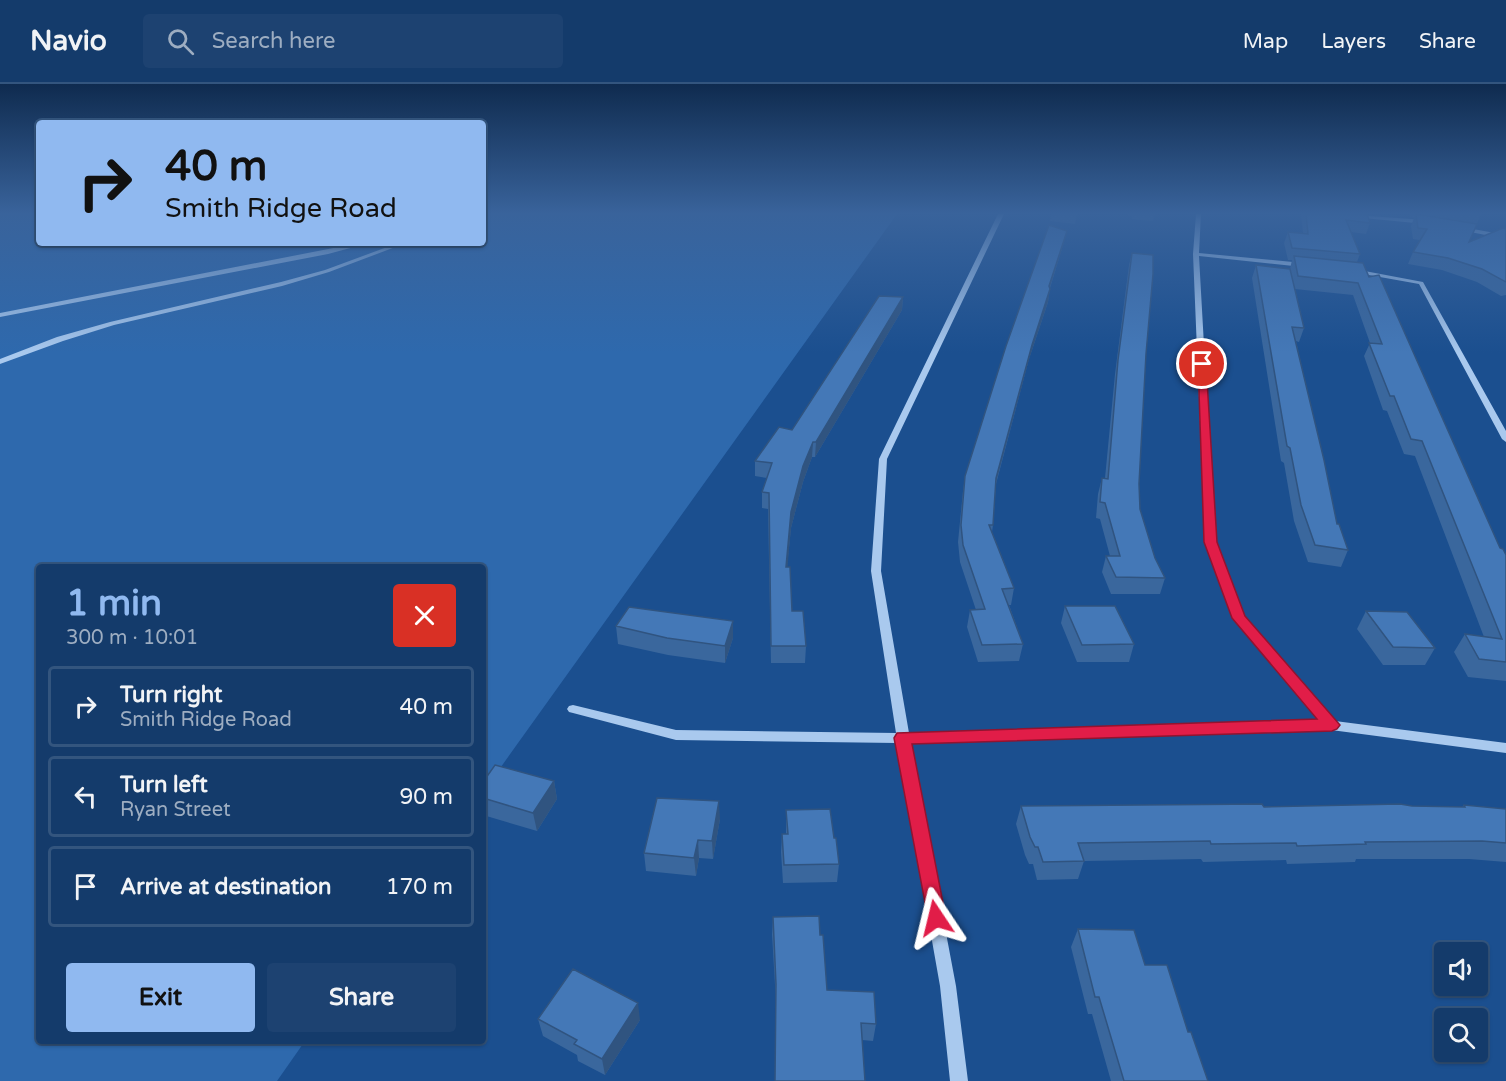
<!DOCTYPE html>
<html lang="en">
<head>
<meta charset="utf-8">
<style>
	body { margin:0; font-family:"Varela Round",sans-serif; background:#1d4271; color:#f1f3f6; height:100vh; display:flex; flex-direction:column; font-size:22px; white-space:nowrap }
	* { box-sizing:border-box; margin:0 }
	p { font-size:20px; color:#9dadc1 }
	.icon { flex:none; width:33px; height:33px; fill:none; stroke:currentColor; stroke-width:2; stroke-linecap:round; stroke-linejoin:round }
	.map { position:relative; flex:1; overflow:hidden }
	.details { position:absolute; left:36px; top:480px; width:450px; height:480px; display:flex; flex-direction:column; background:#143b6b; border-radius:6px; box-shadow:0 2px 4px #0004,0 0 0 2px #33557e }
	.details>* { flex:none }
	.hud { position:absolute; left:36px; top:36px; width:450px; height:126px; border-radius:6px; box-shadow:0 2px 4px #0004,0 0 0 2px #33557e; background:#90b9f0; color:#111; overflow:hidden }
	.buttons { position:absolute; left:1434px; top:858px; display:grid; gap:12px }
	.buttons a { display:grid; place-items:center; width:54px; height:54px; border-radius:6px; background:#143b6b; box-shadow:0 2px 4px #0004,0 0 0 2px #33557e; font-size:30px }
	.pin { position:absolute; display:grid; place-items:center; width:51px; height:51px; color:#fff; margin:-26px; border:3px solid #fff; border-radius:50%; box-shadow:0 2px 6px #0007 }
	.me { position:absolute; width:66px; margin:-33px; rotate:350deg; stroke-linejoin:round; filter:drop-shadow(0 0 4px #0008) }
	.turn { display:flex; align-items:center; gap:21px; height:126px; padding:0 30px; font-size:27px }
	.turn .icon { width:78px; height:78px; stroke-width:2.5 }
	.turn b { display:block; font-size:42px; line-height:51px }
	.round { display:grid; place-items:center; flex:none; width:63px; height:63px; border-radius:6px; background:#1d4271 }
	.head { display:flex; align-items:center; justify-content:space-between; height:102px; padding:0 30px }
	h1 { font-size:36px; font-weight:700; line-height:45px; color:#90b9f0 }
	.primary-button { display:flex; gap:12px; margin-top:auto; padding:12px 30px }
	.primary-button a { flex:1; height:69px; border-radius:6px; background:#90b9f0; color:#111; font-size:24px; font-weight:700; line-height:69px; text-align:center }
	.primary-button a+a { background:#1d4271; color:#f1f3f6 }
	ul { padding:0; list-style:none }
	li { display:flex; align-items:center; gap:18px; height:81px; margin:0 12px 9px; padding:0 18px; border:3px solid #33557e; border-radius:6px }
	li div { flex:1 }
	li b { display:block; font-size:22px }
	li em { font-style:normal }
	header { display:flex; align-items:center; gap:36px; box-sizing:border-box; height:84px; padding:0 30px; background:#143b6b; border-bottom:2px solid #33557e }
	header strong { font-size:28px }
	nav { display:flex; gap:33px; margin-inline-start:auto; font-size:21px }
	.search { width:420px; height:54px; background:#1d4271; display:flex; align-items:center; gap:15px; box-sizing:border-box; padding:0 21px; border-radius:6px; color:#9dadc1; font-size:22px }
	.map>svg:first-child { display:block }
</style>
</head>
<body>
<header>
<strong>Navio</strong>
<div class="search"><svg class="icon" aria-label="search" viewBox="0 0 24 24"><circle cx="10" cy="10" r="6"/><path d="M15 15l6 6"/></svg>Search here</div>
<nav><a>Map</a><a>Layers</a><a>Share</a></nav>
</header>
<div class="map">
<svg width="1506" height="997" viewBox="0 0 1506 997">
	<rect width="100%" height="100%" fill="#1b4f8f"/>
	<path fill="#2e69ad" d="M0 130H39V159H483V130H897L483 708V483H39V957H305L277 997H0Z"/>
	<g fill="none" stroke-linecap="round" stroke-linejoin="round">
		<path fill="#a9c9ee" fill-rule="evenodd" d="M998 130H1004L887 375 881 487 909 649 1320 637 1235 537 1205 458 1193 170 1196 130H1201L1199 169 1303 179 1306 181 1303 183 1199 172 1215 458 1244 533 1335 637 1506 659V669L1331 646 910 658 956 902 968 997H950L940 902 897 659 676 656 573 629 569 628 567 625 569 622 573 621 676 646 896 649 871 487 879 375Z
			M1340 130 1426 136 1429 138 1426 140 1342 132Z
			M1462 143 1506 151V155L1460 146 1459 145Z
			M359 159H369L328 170 0 233V229Z
			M398 159H406L329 188 282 202 114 241 63 257 0 280V275L57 253 110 238 281 198 325 186Z
			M1354 185 1423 198 1506 347V358L1502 355 1419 200 1352 188 1351 187Z"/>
	</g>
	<path fill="#3a679d" d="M1051 130H1077L1075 140 1050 137Z
		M1128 130H1155L1153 137 1132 135V132H1128Z
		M1301 130H1367L1370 139 1366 150 1351 148 1360 170 1357 178 1369 193 1500 464 1506 471V597L1468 593 1454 568 1465 550 1484 553 1415 372 1404 370 1387 327 1383 326 1364 272 1370 259 1353 211 1295 205 1304 244 1299 258 1296 257 1337 440 1348 466 1341 483 1308 478 1294 437 1284 379 1281 377 1252 194 1256 181 1290 185 1292 176H1288L1284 159 1288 148 1303 149Z
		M1410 130H1481L1469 158 1506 145V211L1501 212 1477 198 1442 186 1408 180 1413 168 1420 156 1413 155 1411 142 1414 134 1410 133Z
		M1067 147 1064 158 1050 204 1048 218 1029 275 996 400 993 441 992 448 1014 504 1011 521H1009L1023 560 1019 577 978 578 967 543 970 526H976L960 478 958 458 963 407 965 392Z
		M1132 169 1146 270 1139 400 1140 425 1155 474 1165 494 1160 510H1111L1102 488 1106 472H1110L1100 435 1096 434 1098 410 1102 394H1105L1115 290 1129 181Z
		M903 213 902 226 815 373H812L803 398 791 444 787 483 792 527 806 562 805 579H771L768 425 762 424V408L767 394 755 392V377L792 346Z
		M1065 522 1134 560 1129 578H1077L1061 539Z
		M1366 527 1435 564 1425 581H1383L1357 545Z
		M733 537V554L725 579 668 571 618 560 616 542Z
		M554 697 557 715 537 747 483 731V698Z
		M1464 721 1506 725V778L1469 775H1356L1355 778 1287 780 1286 776 1203 778 1201 775 1084 777 1078 795 1037 796 1033 780H1029L1025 771 1016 740 1021 722 1462 723Z
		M786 726 834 754 839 780 837 798 783 799 781 768 782 750H786Z
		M720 735 713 775 699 774 696 792 646 787 644 769Z
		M773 833 820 851 827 906 876 940 873 957 862 956 776 918 772 850Z
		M1078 845 1145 881 1188 948 1208 997H1111L1092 930H1088L1071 863Z
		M538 935 640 936 605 991 578 977 577 971 543 952Z"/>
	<path fill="#305480" d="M1067 147 1064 158 1046 215 1049 202Z
		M1050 205 1048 218 1029 275 993 409 996 394 1032 261Z
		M903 213 902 226 815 373 816 358Z
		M813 358 812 373 803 398 791 444 786 500V483L791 428 803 382Z
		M733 537V554L725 579V562Z
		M554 697 557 715 537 747 533 729Z
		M719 717 720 735 713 775 712 757Z
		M698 756 699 774 696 792 694 774Z
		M638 919 640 936 605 991 602 975Z"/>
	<path fill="#4478b7" stroke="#305480" stroke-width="1.5" d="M1306 130H1367L1370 139 1346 136 1360 170 1292 164 1288 148 1308 150Z
		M1416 130 1477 140 1469 158 1503 144 1506 145V198L1482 185 1448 174 1413 168 1427 145 1418 144Z
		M1049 141 1067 147 1049 202 1050 205 1032 261 996 394 993 441H989L1014 504 1002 505 1023 560 982 561 970 526 985 525 963 461 961 441 965 392 1006 262Z
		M1132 169 1153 171V190L1146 270 1139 400 1140 425 1155 474 1165 494 1116 493 1106 472H1120L1105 419 1100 418 1102 394 1108 395 1118 276Z
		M1294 172 1363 179 1369 193 1379 191 1500 464 1503 465 1506 471V578L1479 575 1465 550 1502 555 1422 357 1411 355 1394 312H1390L1369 259 1382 260 1358 199 1298 192Z
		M1256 181 1290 185 1304 244 1292 243 1324 376 1337 440H1339L1348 466 1315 461 1301 421 1290 364 1287 362Z
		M879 212 903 213 816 358H813L803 382 791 428 786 483H790L792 527H803L806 562H771L769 409 762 408 772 379 755 377 779 343 792 346Z
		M1065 522H1115L1134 560 1082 561Z
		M629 523 733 537 725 562 667 554 616 542Z
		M1366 527 1407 528 1435 564 1393 563Z
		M495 681 554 697 533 729 483 714V698Z
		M657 714 719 717 712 757 698 756 694 774 644 769Z
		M1262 720 1264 723 1400 720 1412 722 1465 723 1464 721 1506 725V759L1482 757 1365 758 1366 760 1297 762 1296 759 1211 760 1210 757 1078 759 1084 777 1043 778 1038 763H1035L1030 753 1021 722Z
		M830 725 834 754H836L839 780 784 781 782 750H788L786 726Z
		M819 832 820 851H823L827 906 874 908 876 940 861 939 865 997H775L776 900 773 833Z
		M1078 845 1134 846 1145 881H1167L1188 948H1191L1208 997H1124L1099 913H1095Z
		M573 885 638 919 602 975 574 960 577 956 538 935Z"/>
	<linearGradient id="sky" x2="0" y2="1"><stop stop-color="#0f2b4f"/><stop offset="0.48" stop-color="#39639b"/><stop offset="1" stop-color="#39639b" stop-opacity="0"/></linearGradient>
	<rect width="1506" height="269" fill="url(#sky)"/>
	<path fill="#e11d48" stroke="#92132f" stroke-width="1.5" d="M1198 278 1206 280 1217 458 1245 532 1340 641 1337 645 1332 647 912 660 946 834 943 840 936 843 929 840 894 654 897 649 1317 635 1232 534 1204 458Z"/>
</svg>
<div class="buttons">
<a><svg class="icon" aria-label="sound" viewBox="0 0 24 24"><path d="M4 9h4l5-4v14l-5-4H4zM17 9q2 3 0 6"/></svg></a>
<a><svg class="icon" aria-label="search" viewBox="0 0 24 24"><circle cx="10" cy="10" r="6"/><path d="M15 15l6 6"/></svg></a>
</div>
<div class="pin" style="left:1202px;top:280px;background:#d93025"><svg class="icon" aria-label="arrive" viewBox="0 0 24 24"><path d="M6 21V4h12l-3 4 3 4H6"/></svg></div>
<svg class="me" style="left:936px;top:834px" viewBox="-20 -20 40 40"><path d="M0-17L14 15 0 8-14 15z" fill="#e11d48" stroke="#fff" stroke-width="4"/></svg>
<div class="hud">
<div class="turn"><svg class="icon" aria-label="right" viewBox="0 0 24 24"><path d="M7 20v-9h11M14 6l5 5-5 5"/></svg><div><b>40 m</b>Smith Ridge Road</div></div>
</div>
<section class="details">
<div class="head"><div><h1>1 min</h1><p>300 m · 10:01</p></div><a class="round" style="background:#d93025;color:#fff"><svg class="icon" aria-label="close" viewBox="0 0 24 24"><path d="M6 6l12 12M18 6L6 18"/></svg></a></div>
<ul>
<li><svg class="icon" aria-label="right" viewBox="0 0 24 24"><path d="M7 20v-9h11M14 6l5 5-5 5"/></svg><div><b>Turn right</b><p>Smith Ridge Road</p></div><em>40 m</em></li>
<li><svg class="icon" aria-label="left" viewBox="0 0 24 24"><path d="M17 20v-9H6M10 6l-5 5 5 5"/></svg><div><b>Turn left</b><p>Ryan Street</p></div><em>90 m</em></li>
<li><svg class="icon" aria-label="arrive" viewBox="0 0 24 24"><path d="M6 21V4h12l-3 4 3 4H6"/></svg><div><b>Arrive at destination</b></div><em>170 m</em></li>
</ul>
<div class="primary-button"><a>Exit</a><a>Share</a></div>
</section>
</div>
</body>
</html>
